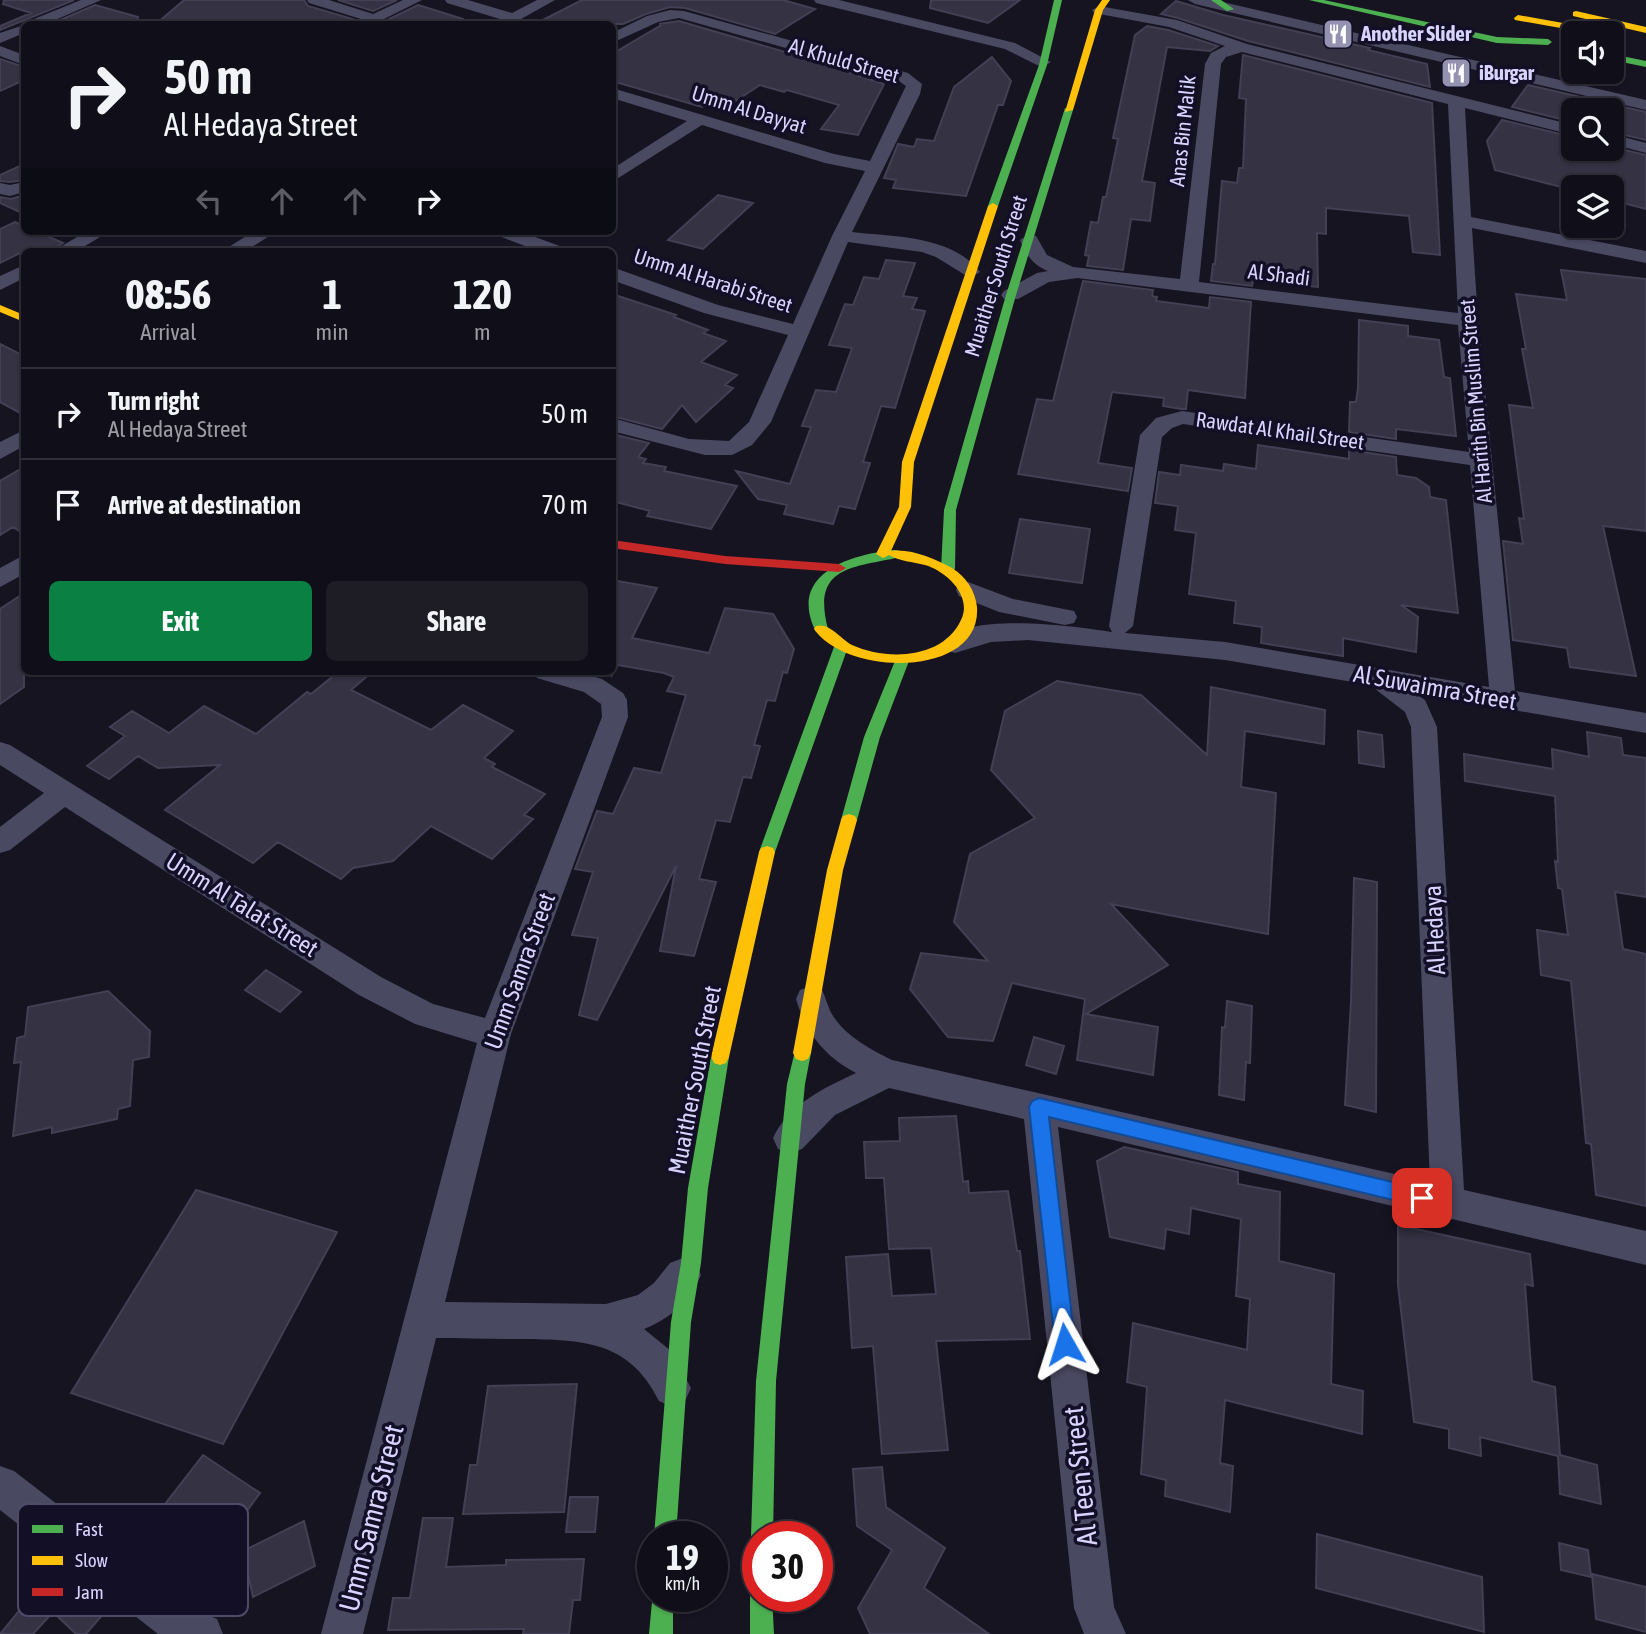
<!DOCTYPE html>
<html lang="en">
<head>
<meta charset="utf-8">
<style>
	body { margin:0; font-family:"Asap Condensed",sans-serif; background:#1e1d26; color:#f1f3f6; height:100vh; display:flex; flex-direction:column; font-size:26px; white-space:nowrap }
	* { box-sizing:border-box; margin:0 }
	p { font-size:23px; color:#9c9ca2 }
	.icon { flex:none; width:38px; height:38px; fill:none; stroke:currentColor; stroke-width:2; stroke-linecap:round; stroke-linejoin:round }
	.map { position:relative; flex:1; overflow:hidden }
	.details { position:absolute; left:21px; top:248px; width:595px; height:427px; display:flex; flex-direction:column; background:#100f19; border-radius:10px; box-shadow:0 2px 5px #0004,0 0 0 2px #302f38 }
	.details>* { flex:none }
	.top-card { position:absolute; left:21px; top:21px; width:595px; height:214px; border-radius:10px; box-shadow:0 2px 5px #0004,0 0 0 2px #302f38; background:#100f19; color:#f1f3f6; overflow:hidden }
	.fabs { position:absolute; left:1561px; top:21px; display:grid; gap:14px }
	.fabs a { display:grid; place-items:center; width:63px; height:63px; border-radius:10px; background:#100f19; box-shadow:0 2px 5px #0004,0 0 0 2px #302f38; font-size:35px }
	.speed { position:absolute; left:637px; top:1521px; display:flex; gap:14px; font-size:35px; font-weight:700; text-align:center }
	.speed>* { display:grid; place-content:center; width:91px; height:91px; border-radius:50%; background:#100f19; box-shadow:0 2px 5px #0004,0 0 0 2px #302f38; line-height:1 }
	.speed small { font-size:18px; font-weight:400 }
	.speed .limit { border:10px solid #d22; background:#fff; color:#111 }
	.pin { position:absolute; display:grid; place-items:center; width:60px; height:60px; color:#fff; margin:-30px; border-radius:14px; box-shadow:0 4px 10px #0006 }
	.me { position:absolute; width:77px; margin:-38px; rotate:354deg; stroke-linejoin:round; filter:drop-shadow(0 0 5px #0008) }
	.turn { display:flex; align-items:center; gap:24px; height:147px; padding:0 28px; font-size:32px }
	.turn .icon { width:91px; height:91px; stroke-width:2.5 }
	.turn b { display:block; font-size:49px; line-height:60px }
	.lanes { display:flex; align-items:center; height:66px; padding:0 28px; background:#0003; justify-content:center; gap:35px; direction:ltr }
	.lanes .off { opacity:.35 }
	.eta { display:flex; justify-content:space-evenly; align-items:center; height:119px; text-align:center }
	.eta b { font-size:42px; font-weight:700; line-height:49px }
	.cta { display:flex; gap:14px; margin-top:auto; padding:14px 28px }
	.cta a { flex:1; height:80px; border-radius:10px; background:#0b8043; color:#fff; font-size:28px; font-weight:700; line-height:80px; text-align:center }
	.cta a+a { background:#1e1d26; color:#f1f3f6 }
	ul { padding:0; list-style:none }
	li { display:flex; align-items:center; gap:21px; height:91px; padding:0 28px; border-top:2px solid #302f38 }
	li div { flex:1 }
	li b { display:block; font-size:26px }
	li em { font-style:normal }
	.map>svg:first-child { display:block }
</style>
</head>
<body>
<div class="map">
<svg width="1646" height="1634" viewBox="0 0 1646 1634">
	<rect width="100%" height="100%" fill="#161421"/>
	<path fill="#343243" stroke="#433f54" stroke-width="2" d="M4 0H74L0 30V26L31 13 3 4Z
		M184 0H304L308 6 356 20 354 24H156Z
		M338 0H397L373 11Z
		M582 0H783L815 9 775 34 685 8 670 7 646 14 623 24H535Z
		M931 0H1020L988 23 930 8Z
		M1176 1 1223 15 1370 48 1368 50 1427 64 1430 87 1248 41 1178 18 1161 14Z
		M95 5 138 17 137 24H51Z
		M418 5 463 19 462 24H379Z
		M679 21 843 69 841 70 884 84 858 135 821 129 839 105 787 90 784 92 760 85 722 110 706 105 702 107 612 81V54L663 24H659Z
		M1147 26 1168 30 1218 46 1210 51 1167 47 1142 181 1155 183 1150 221 1131 219 1123 270 1087 266 1089 256 1085 255 1091 222 1098 223 1103 197H1106L1118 139 1113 138 1135 35Z
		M1243 55 1432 103 1440 255 1413 252 1409 216 1326 208V234L1317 233 1318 287 1253 281 1252 286 1211 281 1213 264H1215L1222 181 1237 183 1239 168H1243L1246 99 1239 98Z
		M992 57 1011 81 1003 105H998L966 196 893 188 896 180 884 178 898 144 914 147 917 139 934 141 954 87Z
		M0 59 24 67V80L0 91Z
		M1528 85 1646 112V140L1612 132V110H1573V122L1512 107Z
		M1502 120 1573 137V149L1612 147 1646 155V209L1612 200V187H1573V190L1495 170 1487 141Z
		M24 164V180L10 182 0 181V175Z
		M24 195V214L0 203V197L11 199Z
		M718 195 753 203 703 249 668 240Z
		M15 222 24 226V231H36L63 243 50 252H22L0 263V229Z
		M886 260 915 263 903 296 917 298 912 309 925 311 895 408 881 406 863 462 870 463 855 509 839 506 833 524 784 514 787 505 758 499 736 471 790 484 811 427 802 426 816 390 836 392 852 348 829 345 845 304 853 305 864 277 879 279Z
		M1561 270 1646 279V531L1603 526 1636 676 1570 667 1567 648 1513 640 1503 541 1523 544 1519 518 1524 519 1509 405 1533 408 1522 349H1526L1516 294 1567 300Z
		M1083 281 1153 290 1152 296 1157 297 1156 301 1209 308 1210 297 1251 302 1245 398 1188 390 1186 409H1181L1163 406 1164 398 1112 392 1098 463 1132 468 1128 491 1018 474 1037 399 1053 401Z
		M612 294 676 315 674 317 708 330 703 333 726 341 701 362 737 375 725 385 733 388 696 422 682 405 662 429 612 416Z
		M1359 320 1408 326V336L1439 340 1444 377 1450 378 1456 436 1396 429V439L1349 432 1350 402H1356L1358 388Z
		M0 344 24 356V415L0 402Z
		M612 434 649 443 638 457 646 459 643 463 666 467 664 471 737 486 711 529 647 516 650 511 612 501Z
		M1258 445 1349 459V450L1396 457 1397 475 1416 478 1429 487 1430 497 1446 500 1458 613 1401 605 1418 617 1416 652 1343 638V656L1261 643 1262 627 1234 623 1236 601 1189 594 1196 533 1175 530 1178 506 1155 503 1159 472 1180 475 1181 465 1223 471 1224 464 1256 469Z
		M24 467V534L13 527 0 535V481Z
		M1020 519 1090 529 1082 583 1009 573Z
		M612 580 657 588 632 638 709 653 725 608 773 614 794 649 787 673 783 672 775 701 767 700 754 745 760 746 751 778 743 777 730 822 716 820 699 879 716 882 694 956 660 951 676 866 597 1020 579 1015 598 938 572 935 593 872 575 869 597 811 613 814 634 768 661 773 686 695 667 691 674 677 664 673 618 665 612 675Z
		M24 593V687L0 704V609Z
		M338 672H372L351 690 431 730 463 705 513 731 484 758 495 764 492 767 545 794 524 815 533 819 492 859 431 826 393 861 353 868 341 879 278 842 253 863 165 810 220 765 158 768 138 756 109 779 87 766 125 736 110 727 132 711 169 733 204 706 256 734 307 692 311 694Z
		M1057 681 1141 695 1207 755 1211 687 1325 710 1324 744 1245 731 1241 787 1276 793 1268 934 1111 904 1168 965 1086 1014 1158 1027 1153 1075 1077 1060 1085 999 1012 983 993 1041 948 1037 910 989 921 953 988 961 954 922 970 854 1035 818 991 770 1005 711Z
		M1358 731 1382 735 1384 767 1359 763Z
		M1587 732 1621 738 1623 755 1646 758V897L1615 892 1623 949 1646 954V1206L1596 1195 1591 1144 1586 1143 1571 981 1541 975 1537 930 1568 935 1562 889 1558 888 1555 861 1558 862 1555 796 1465 781 1464 754 1553 769 1552 749 1589 757Z
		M1354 878 1377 882 1376 1112 1345 1105 1351 1002Z
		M266 970 301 992 280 1012 245 990Z
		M108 991 150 1031 149 1057 133 1060 130 1106 118 1109 117 1119 52 1133V1127L13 1136 21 1062 14 1063 17 1038 25 1036 28 1007Z
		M1227 1001 1252 1006 1250 1063 1246 1062 1244 1100 1219 1095 1222 1027 1225 1028Z
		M1034 1037 1064 1046 1056 1074 1026 1065Z
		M956 1116 963 1182 968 1181 969 1193 1008 1191 1017 1251H1020L1030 1339 936 1341 948 1450 882 1454 873 1346 852 1348 846 1257 888 1254 892 1296 936 1294 931 1248 889 1249 884 1178H866L864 1142 900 1141 899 1118Z
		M1124 1147 1238 1172V1184L1280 1192 1279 1261 1334 1274 1331 1384 1363 1391 1362 1434 1225 1400 1220 1463 1233 1466 1230 1512 1165 1496 1166 1480 1141 1474 1147 1387 1127 1382 1133 1323 1247 1350 1250 1299 1236 1296 1241 1219 1191 1208 1189 1234 1166 1229 1164 1249 1110 1237 1097 1161Z
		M196 1190 337 1232 223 1444 71 1393Z
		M1398 1225 1530 1254 1533 1286 1525 1284 1532 1381 1555 1387 1560 1455 1597 1465 1601 1504 1560 1494 1558 1456 1480 1437 1481 1456 1449 1448V1429L1414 1422 1398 1285Z
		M577 1384 564 1512 463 1514 470 1465H477L488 1386Z
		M203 1455 260 1493 213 1557 155 1517Z
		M882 1467 886 1507 945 1548 924 1588 989 1634H870L858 1608 892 1550 857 1526 853 1469Z
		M570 1497H598L595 1532H566Z
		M423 1518H453L446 1567 506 1565V1560L584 1559 580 1600H573L569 1634H523L524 1629 388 1630 393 1598H410Z
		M304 1521 315 1566 253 1597 243 1551Z
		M1317 1534 1482 1577 1484 1632 1316 1588Z
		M1559 1543 1588 1550 1591 1577 1561 1570Z
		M48 1553 109 1607 86 1634H76L53 1612 33 1634H0L33 1594 20 1583Z
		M1592 1574 1646 1587V1632L1596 1619Z"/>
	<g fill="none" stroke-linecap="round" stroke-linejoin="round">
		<path fill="#4a4962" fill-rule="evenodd" d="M81 0H101L46 24H24V33L0 43V33L27 24 29 21Z
			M307 0H329L373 14 403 0H422L374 24H356L361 19 309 3Z
			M445 0H468L512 13 537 0H555L512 24H494L500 19 447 3Z
			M814 0H839L1015 43 1051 62 1043 67 1037 65 1005 49 816 3Z
			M1188 0H1214L1646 100V110L1195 4Z
			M1099 6 1177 20 1247 44 1573 125V135L1465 108 1471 217 1646 251V263L1472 228 1478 320 1515 691 1646 713V733L1415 693 1425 700 1437 727 1464 1190 1646 1231V1265L1452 1219 1448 1221 1435 1216 1058 1127 1114 1607 1126 1634H1084L1074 1608 1024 1119 889 1088 835 1115 802 1149 790 1153 778 1149 773 1138C789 1104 824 1088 856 1073 824 1056 806 1033 796 999L800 990 811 986 822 990C826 998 828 1008 833 1016 847 1037 870 1049 892 1060L1430 1182 1411 727 1405 712 1370 685 1225 660 1028 640 991 642 955 653 946 650 942 644C963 610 1078 627 1112 632L1109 626 1140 435 1156 418 1182 411 1469 452 1458 325 1077 278 1049 282 1018 299H1004L1001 295 1004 291 1037 273 1048 271C1033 265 1026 255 1020 240L1029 234 1036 236 1047 255 1073 267 1180 279 1205 64 1211 53 1225 46 1169 27 1094 13 1092 10ZM1242 52 1448 104 1458 313 1199 282 1221 64 1226 57ZM1183 424 1470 465 1489 687 1225 642 1125 633 1133 626 1162 437 1172 428Z
			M670 10 684 11 908 73 922 84 920 94 852 232C893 237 952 235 980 272L970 278 936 257 922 252 848 242 771 422 752 445 732 455H705L612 431V418L689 439 729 441 749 422 788 335 704 313 612 280V267L718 305 793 324 832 236 865 171 825 163 702 125 612 182V169L687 121 612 98V88L834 154 870 161 906 86 896 79 679 18 658 22 612 43V33L647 16Z
			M0 46 24 55V65L0 56Z
			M1612 134 1646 143V153L1612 144Z
			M24 182V192L10 196 0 194V183L10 185Z
			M87 231H110L75 252H52Z
			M254 231H277L244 252H221Z
			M493 231H519L565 248 567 252H541L496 235Z
			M24 265V278L0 290V276Z
			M24 430V446L0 459V442Z
			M24 555V574L0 587V568Z
			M968 582 1013 599 1074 611 1077 617 1074 623 1065 625 999 612 959 596 956 590 959 584Z
			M533 672H579L602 679 623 693 627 700 628 717 511 1034 445 1302 606 1304 638 1295 654 1283 670 1263 683 1258 696 1263 701 1275C689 1302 671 1318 644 1329L671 1351 691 1388 685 1401 672 1407 659 1401C629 1340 582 1340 522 1339 493 1339 464 1338 436 1338L363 1634H321L477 1043 415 1024 359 995 65 807 10 850 0 853V827L44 793 0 765V742L10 745 381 977 433 1004 485 1018 602 717 601 704 584 692 537 678Z
			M0 1466 14 1471 193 1609 217 1619 223 1634H158L0 1510Z"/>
		<path fill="#4caf50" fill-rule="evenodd" d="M1054 0H1062L1047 65 998 206 989 208 988 206 1039 65Z
			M1211 0H1221L1234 9 1227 11Z
			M1309 0H1324L1497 37 1548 39 1552 42 1548 45 1497 43Z
			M1612 54 1646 61V67L1612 60Z
			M1065 108 1073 110 1016 295 956 510 955 569 948 573 941 569 944 510 1006 295Z
			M895 550 900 551V557C854 568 811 565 828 629L826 632H816C787 574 850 554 895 550Z
			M841 642 848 647 775 852 773 856H761L759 852 834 647Z
			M902 656 909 661 880 737 857 820 855 824H843L841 820 864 737 895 661Z
			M802 1045 808 1047 811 1053 805 1084 776 1381 773 1536H758V1545L754 1544 751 1536 756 1381 787 1084 796 1047Z
			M720 1049 726 1051 729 1057 708 1188 701 1263 691 1322 676 1536H654L671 1322 681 1263 688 1188 711 1057 714 1051Z
			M758 1586V1596H772L774 1634H750V1596L753 1588Z
			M653 1591V1596H673V1634H649Z"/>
		<path fill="#ffc107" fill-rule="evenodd" d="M1102 0H1110L1103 10 1073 110 1065 112 1095 10Z
			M1576 11 1646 27V33L1573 16V12Z
			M1518 15 1602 30 1606 33H1589L1515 20 1514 18Z
			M993 203 998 206 914 462 911 507 891 551C910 548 936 559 952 568 966 577 975 590 977 607 982 678 847 677 814 629L816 626C829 622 841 639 852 645 887 661 943 659 961 620 973 596 946 571 925 565 913 562 899 561 889 555L883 558 876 554 899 507 902 462 988 206Z
			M0 305 24 315V322L0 312Z
			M849 814 855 816 857 820 843 870 811 1053 808 1059 802 1061 796 1059 793 1053 827 870 841 820 843 816Z
			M767 846 773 848 775 852 729 1057 726 1063 720 1065 714 1063 711 1057 759 852 761 848Z"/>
		<path fill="#c62828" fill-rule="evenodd" d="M612 540 725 556 839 564 846 568 839 572 725 564 612 548Z"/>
	</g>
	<path fill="#1a73e8" stroke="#114b97" stroke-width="2" d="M1039 1098 1422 1189 1429 1192 1432 1198 1429 1205 1422 1207 1049 1117 1075 1344 1072 1352 1065 1355 1058 1352 1055 1344 1029 1107 1032 1101Z"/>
	<defs>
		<g id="restaurant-square" transform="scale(1.575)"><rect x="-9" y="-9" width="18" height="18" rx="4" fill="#9591b1" stroke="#130f26"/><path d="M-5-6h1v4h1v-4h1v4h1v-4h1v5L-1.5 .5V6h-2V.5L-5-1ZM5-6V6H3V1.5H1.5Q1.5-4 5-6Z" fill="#fff"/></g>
	</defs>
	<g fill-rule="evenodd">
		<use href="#restaurant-square" x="1338" y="34"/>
		<use href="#restaurant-square" x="1456" y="73"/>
	</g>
	<g text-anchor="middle" stroke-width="7" stroke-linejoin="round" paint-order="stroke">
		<g font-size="21" font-weight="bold" fill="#d9d4ff" stroke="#130f26" text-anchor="start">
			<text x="1361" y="41">Another Slider</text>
			<text x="1479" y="80">iBurgar</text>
		</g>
		<g font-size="21" fill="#d9d4ff" stroke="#130f26">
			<text transform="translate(844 61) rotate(16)" y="7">Al Khuld Street</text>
			<text transform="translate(749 110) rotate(17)" y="7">Umm Al Dayyat</text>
			<text transform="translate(1183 131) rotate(-84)" y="7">Anas Bin Malik</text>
			<text transform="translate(1279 275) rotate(7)" y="7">Al Shadi</text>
			<text transform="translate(996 276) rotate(-73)" y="7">Muaither South Street</text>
			<text transform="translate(713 281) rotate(18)" y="7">Umm Al Harabi Street</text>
			<text transform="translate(1476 401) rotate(-95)" y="7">Al Harith Bin Muslim Street</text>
			<text transform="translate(1280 431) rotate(8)" y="7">Rawdat Al Khail Street</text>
		</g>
		<g font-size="24" fill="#d9d4ff" stroke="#130f26">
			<text transform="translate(1435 688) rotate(10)" y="8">Al Suwaimra Street</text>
			<text transform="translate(242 905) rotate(32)" y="8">Umm Al Talat Street</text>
			<text transform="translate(1435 930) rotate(-93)" y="8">Al Hedaya</text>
			<text transform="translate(520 971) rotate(-70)" y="8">Umm Samra Street</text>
			<text transform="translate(695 1080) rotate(-79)" y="8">Muaither South Street</text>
		</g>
		<g font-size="28" fill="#d9d4ff" stroke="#130f26">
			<text transform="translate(1080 1476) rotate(-96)" y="10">Al Teen Street</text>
			<text transform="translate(371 1518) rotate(-76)" y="10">Umm Samra Street</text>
		</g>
	</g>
	<rect x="18" y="1504" width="230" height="112" rx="10" fill="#130f26" stroke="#4e4a67" stroke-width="2"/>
	<rect x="32" y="1525" width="31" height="8" fill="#4caf50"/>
	<rect x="32" y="1556" width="31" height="9" fill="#ffc107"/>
	<rect x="32" y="1588" width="31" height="8" fill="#c62828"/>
	<g font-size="19" fill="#d9d4ff">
		<text x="75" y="1536">Fast</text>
		<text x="75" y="1567">Slow</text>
		<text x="75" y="1599">Jam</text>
	</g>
</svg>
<div class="fabs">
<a><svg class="icon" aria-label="sound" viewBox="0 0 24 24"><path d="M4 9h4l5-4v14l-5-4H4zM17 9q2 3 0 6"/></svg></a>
<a><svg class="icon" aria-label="search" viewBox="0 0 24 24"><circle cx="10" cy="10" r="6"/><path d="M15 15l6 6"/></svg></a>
<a><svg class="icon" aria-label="layers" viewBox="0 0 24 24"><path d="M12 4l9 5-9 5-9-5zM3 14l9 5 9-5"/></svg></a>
</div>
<div class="speed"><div>19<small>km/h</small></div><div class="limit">30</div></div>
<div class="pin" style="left:1422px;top:1198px;background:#d93025"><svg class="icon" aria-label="arrive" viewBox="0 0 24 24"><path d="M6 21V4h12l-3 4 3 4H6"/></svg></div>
<svg class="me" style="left:1065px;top:1344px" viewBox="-20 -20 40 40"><path d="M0-17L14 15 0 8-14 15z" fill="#1a73e8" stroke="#fff" stroke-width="4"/></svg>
<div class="top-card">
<div class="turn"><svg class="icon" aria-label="right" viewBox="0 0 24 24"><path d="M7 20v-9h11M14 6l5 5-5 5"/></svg><div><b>50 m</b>Al Hedaya Street</div></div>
<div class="lanes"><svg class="icon off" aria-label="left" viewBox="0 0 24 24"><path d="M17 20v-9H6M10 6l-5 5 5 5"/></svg><svg class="icon off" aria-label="ahead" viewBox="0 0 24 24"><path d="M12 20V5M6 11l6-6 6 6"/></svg><svg class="icon off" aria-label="ahead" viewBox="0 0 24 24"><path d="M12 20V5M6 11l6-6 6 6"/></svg><svg class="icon" aria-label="right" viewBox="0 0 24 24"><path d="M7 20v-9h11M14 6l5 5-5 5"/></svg></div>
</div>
<section class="details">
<div class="eta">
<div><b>08:56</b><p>Arrival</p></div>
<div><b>1</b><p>min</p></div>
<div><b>120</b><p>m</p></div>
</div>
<ul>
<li><svg class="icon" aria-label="right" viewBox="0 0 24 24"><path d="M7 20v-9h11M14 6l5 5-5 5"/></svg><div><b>Turn right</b><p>Al Hedaya Street</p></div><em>50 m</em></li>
<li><svg class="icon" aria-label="arrive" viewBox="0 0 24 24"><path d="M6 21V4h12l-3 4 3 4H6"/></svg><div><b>Arrive at destination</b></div><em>70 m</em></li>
</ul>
<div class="cta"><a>Exit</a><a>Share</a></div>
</section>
</div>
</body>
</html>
